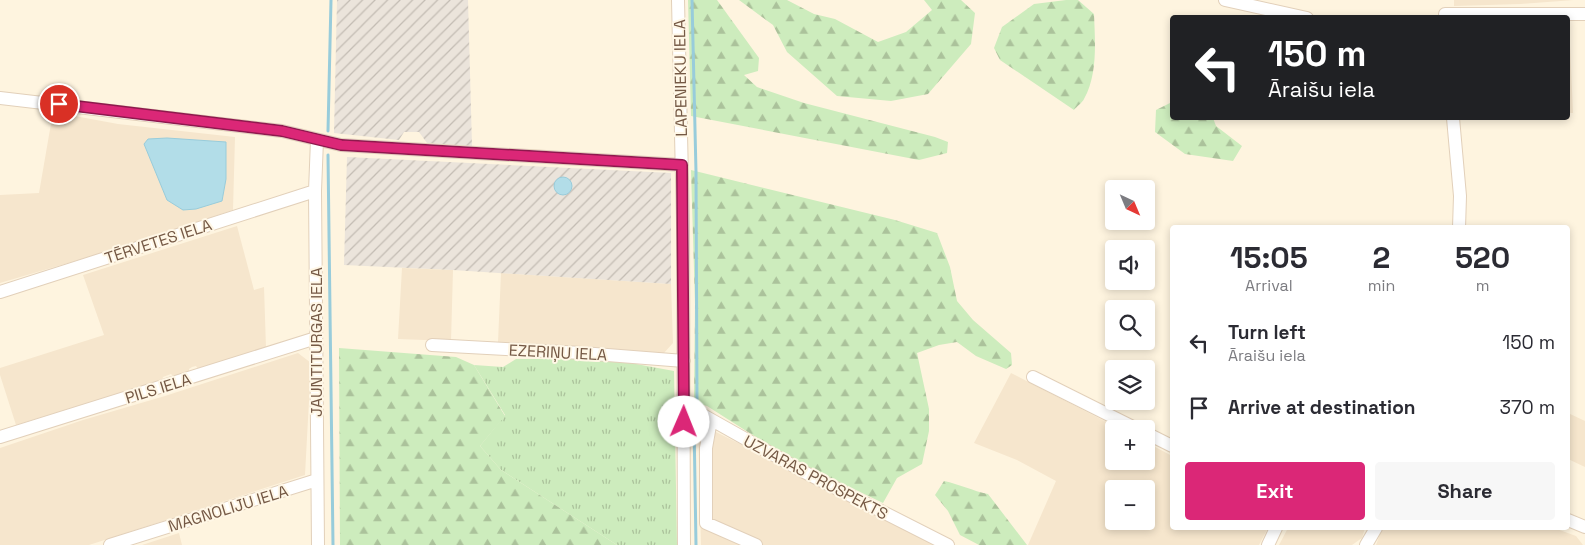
<!DOCTYPE html>
<html lang="en">
<head>
<meta charset="utf-8">
<style>
	body { margin:0; font-family:"Space Grotesk",sans-serif; background:#f7f7f7; color:#2b2b33; height:100vh; display:flex; flex-direction:column; font-size:19px; white-space:nowrap }
	* { box-sizing:border-box; margin:0 }
	p { font-size:16px; color:#7c7c81 }
	.icon { flex:none; width:28px; height:28px; fill:none; stroke:currentColor; stroke-width:2; stroke-linecap:round; stroke-linejoin:round }
	.map { position:relative; flex:1; overflow:hidden }
	.drawer { position:absolute; left:1170px; top:225px; width:400px; height:305px; display:flex; flex-direction:column; background:#fff; border-radius:5px; box-shadow:0 2px 8px #0003 }
	.drawer>* { flex:none }
	.banner { position:absolute; left:1170px; top:15px; width:400px; height:105px; border-radius:5px; box-shadow:0 2px 8px #0003; background:#202124; color:#fff; overflow:hidden }
	.needle { width:32px; rotate:136deg }
	.tools { position:absolute; left:1105px; top:180px; display:grid; gap:10px }
	.tools a { display:grid; place-items:center; width:50px; height:50px; border-radius:5px; background:#fff; box-shadow:0 2px 8px #0003; font-size:25px }
	.pin { position:absolute; display:grid; place-items:center; width:42px; height:42px; color:#fff; margin:-21px; border:2px solid #fff; border-radius:50%; box-shadow:0 1px 5px #0007 }
	.me { position:absolute; width:55px; margin:-28px; rotate:1deg; stroke-linejoin:round; filter:drop-shadow(0 0 4px #0008) }
	.turn { display:flex; align-items:center; gap:18px; height:105px; padding:0 15px; font-size:22px }
	.turn .icon { width:65px; height:65px; stroke-width:2.5 }
	.turn b { display:block; font-size:35px; line-height:42px }
	.eta { display:flex; justify-content:space-evenly; align-items:center; height:85px; text-align:center }
	.eta b { font-size:30px; font-weight:700; line-height:35px }
	.action { display:flex; gap:10px; margin-top:auto; padding:10px 15px }
	.action a { flex:1; height:58px; border-radius:5px; background:#db2777; color:#fff; font-size:20px; font-weight:700; line-height:58px; text-align:center }
	.action a+a { background:#f7f7f7; color:#2b2b33 }
	ul { padding:0; list-style:none }
	li { display:flex; align-items:center; gap:15px; height:65px; padding:0 15px }
	li div { flex:1 }
	li b { display:block; font-size:19px }
	li em { font-style:normal }
	.map>svg:first-child { display:block }
</style>
</head>
<body>
<div class="map">
<svg width="1585" height="545" viewBox="0 0 1585 545">
	<defs>
		<pattern id="industrial-furrows" width="10" height="10" patternUnits="userSpaceOnUse" patternTransform="scale(1.25)"><rect width="10" height="10" fill="#ebe4db"/><path d="M-1 1l2-2M0 10L10 0M9 11l2-2" fill="none" stroke="#c3bcb3"/></pattern>
		<pattern id="grass-tufts" width="24" height="20" patternUnits="userSpaceOnUse" patternTransform="scale(1.25)"><rect width="24" height="20" fill="#cdecbd"/><path d="M3 7l-1-3M5 7V3M7 7l1-3M15 17l-1-3M17 17v-4M19 17l1-3" fill="none" stroke="#abc29b"/></pattern>
		<pattern id="forest-firs" width="22" height="20" patternUnits="userSpaceOnUse" patternTransform="scale(1.25)"><rect width="22" height="20" fill="#cdecbd"/><path d="M5 1l3.5 6h-7zM16 11l3.5 6h-7z" fill="#abc29b"/></pattern>
	</defs>
	<rect width="100%" height="100%" fill="#fef4df"/>
	<path fill="#f6e6cd" fill-rule="evenodd" d="M1454 0H1574L1521 4 1454 6Z
		M1568 21H1569L1573 113H1568Z
		M53 112 118 124 235 137 233 210 119 248 0 283V195L39 193Z
		M237 226 254 290 264 287 266 348 198 369 196 366 192 367 189 369V372L173 376 171 374 163 377 162 380 16 425 0 375V368L104 335 83 275Z
		M402 268 453 270 451 341 398 339Z
		M501 273 671 284 673 343 663 354 498 342Z
		M298 353 311 363 305 475 89 545H0V448L83 420 165 396Z
		M1011 373 1120 429H1114V461H1146V442L1172 456V528H1268L1259 545H1028L1056 481 1017 460 974 443ZM1114 489H1146V521H1114Z
		M1568 413 1585 421V467L1568 459Z
		M698 423 942 545H701Z
		M1288 528H1365L1362 538 1352 545H1279Z
		M1382 528H1483L1489 529 1554 528 1576 536 1583 545H1376Z
		M179 533 182 545H142Z"/>
	<path fill="url(#industrial-furrows)" d="M337 0H468L472 146 427 143 419 132H404L399 140 334 133Z
		M347 157 671 173V284L453 270 344 265Z"/>
	<path fill="url(#grass-tufts)" d="M516 359H609L674 371 677 545H617L501 470 480 446 505 415 474 365 503 367Z"/>
	<path fill="url(#forest-firs)" d="M688 0H717L759 58 758 71 744 75 757 87 804 103 935 137 948 142 947 153 919 160 691 116Z
		M739 0H787L814 14 835 19 878 42 906 32 932 10 924 0H961L975 13 971 44 928 94 891 101 837 96 787 52 773 25Z
		M1066 0H1078L1094 14C1095 41 1098 74 1084 99 1082 103 1077 106 1074 110L1000 60 994 48 1002 27 1034 4Z
		M1172 102V118H1213L1216 126 1242 146 1233 161 1185 154 1155 132 1156 110Z
		M691 170 895 220 937 233 950 267 957 301 973 320 1011 353 1012 365 1006 369 976 356 957 342 939 345 917 353 929 409V431L922 464 897 478 883 503 789 458 707 406 697 403V400L694 398 695 304Z
		M339 348 456 357 474 365 505 416 480 446 501 470 617 545H340Z
		M944 481C959 484 973 491 988 494L1027 545H979L960 535 948 511 935 495Z"/>
	<path fill="#b2dde8" stroke="#98ccdb" d="M167 138 226 142V179L222 201 196 209 183 210 167 200 144 144 148 139Z
		M554 186a9 9 0 1 1 18 0a9 9 0 1 1-18 0Z"/>
	<g fill="none" stroke-linecap="round" stroke-linejoin="round">
		<path stroke="#98ccdb" stroke-width="3" d="M692 0 696 172 697 403
			M328 131 331 0
			M328 155 333 545
			M694 422 696 545"/>
		<g stroke="#e2d0ba" stroke-width="14">
			<path id="street" d="M678 0C679 74 682 149 683 223 684 331 683 438 684 545
				M1225 0 1307 18
				M1445 14H1585
				M0 98 282 131 341 145 682 165
				M1453 118 1460 196 1459 228
				M317 140 315 191 318 545
				M0 292 315 191
				M432 345 582 353 684 361
				M1033 377 1137 429
				M684 408 694 410 804 472 948 545
				M711 420 706 448V523L756 545
				M1146 433 1172 446
				M0 437 316 338
				M1568 520 1585 527
				M110 545 317 480
				M1268 545 1276 528
				M1366 545 1376 528"/>
		</g>
		<use href="#street" stroke="#fff" stroke-width="12"/>
	</g>
	<g fill="none" stroke-linecap="round" stroke-linejoin="round">
		<g stroke="#8e194d" stroke-width="12">
			<path id="route" d="M59 104 282 131 341 145 682 165 684 422"/>
		</g>
		<use href="#route" stroke="#db2777" stroke-width="9"/>
	</g>
	<g text-anchor="middle" stroke-width="4" stroke-linejoin="round" paint-order="stroke">
		<g font-size="16" fill="#755945" stroke="#fff7e6">
			<text transform="translate(680 78) rotate(-91)" y="6">LAPENIEKU IELA</text>
			<text transform="translate(158 241) rotate(-18)" y="6">TĒRVETES IELA</text>
			<text transform="translate(316 342) rotate(-90)" y="6">JAUNTITURGAS IELA</text>
			<text transform="translate(558 352) rotate(3)" y="6">EZERIŅU IELA</text>
			<text transform="translate(158 388) rotate(-17)" y="6">PILS IELA</text>
			<text transform="translate(816 477) rotate(28)" y="6">UZVARAS PROSPEKTS</text>
			<text transform="translate(228 508) rotate(-17)" y="6">MAGNOLIJU IELA</text>
		</g>
	</g>
</svg>
<div class="tools">
<a><svg class="needle" viewBox="-14 -14 28 28"><path d="M0-13l5 13h-10z" fill="#e53935"/><path d="M0 13l5-13h-10z" fill="#7c7c81"/></svg></a>
<a><svg class="icon" aria-label="sound" viewBox="0 0 24 24"><path d="M4 9h4l5-4v14l-5-4H4zM17 9q2 3 0 6"/></svg></a>
<a><svg class="icon" aria-label="search" viewBox="0 0 24 24"><circle cx="10" cy="10" r="6"/><path d="M15 15l6 6"/></svg></a>
<a><svg class="icon" aria-label="layers" viewBox="0 0 24 24"><path d="M12 4l9 5-9 5-9-5zM3 14l9 5 9-5"/></svg></a>
<a>+</a>
<a>−</a>
</div>
<div class="pin" style="left:59px;top:104px;background:#d93025"><svg class="icon" aria-label="arrive" viewBox="0 0 24 24"><path d="M6 21V4h12l-3 4 3 4H6"/></svg></div>
<svg class="me" style="left:684px;top:422px" viewBox="-20 -20 40 40"><circle r="19" fill="#fff"/><path d="M0-13L10 11 0 6-10 11z" fill="#db2777"/></svg>
<div class="banner">
<div class="turn"><svg class="icon" aria-label="left" viewBox="0 0 24 24"><path d="M17 20v-9H6M10 6l-5 5 5 5"/></svg><div><b>150 m</b>Āraišu iela</div></div>
</div>
<section class="drawer">
<div class="eta">
<div><b>15:05</b><p>Arrival</p></div>
<div><b>2</b><p>min</p></div>
<div><b>520</b><p>m</p></div>
</div>
<ul>
<li><svg class="icon" aria-label="left" viewBox="0 0 24 24"><path d="M17 20v-9H6M10 6l-5 5 5 5"/></svg><div><b>Turn left</b><p>Āraišu iela</p></div><em>150 m</em></li>
<li><svg class="icon" aria-label="arrive" viewBox="0 0 24 24"><path d="M6 21V4h12l-3 4 3 4H6"/></svg><div><b>Arrive at destination</b></div><em>370 m</em></li>
</ul>
<div class="action"><a>Exit</a><a>Share</a></div>
</section>
</div>
</body>
</html>
